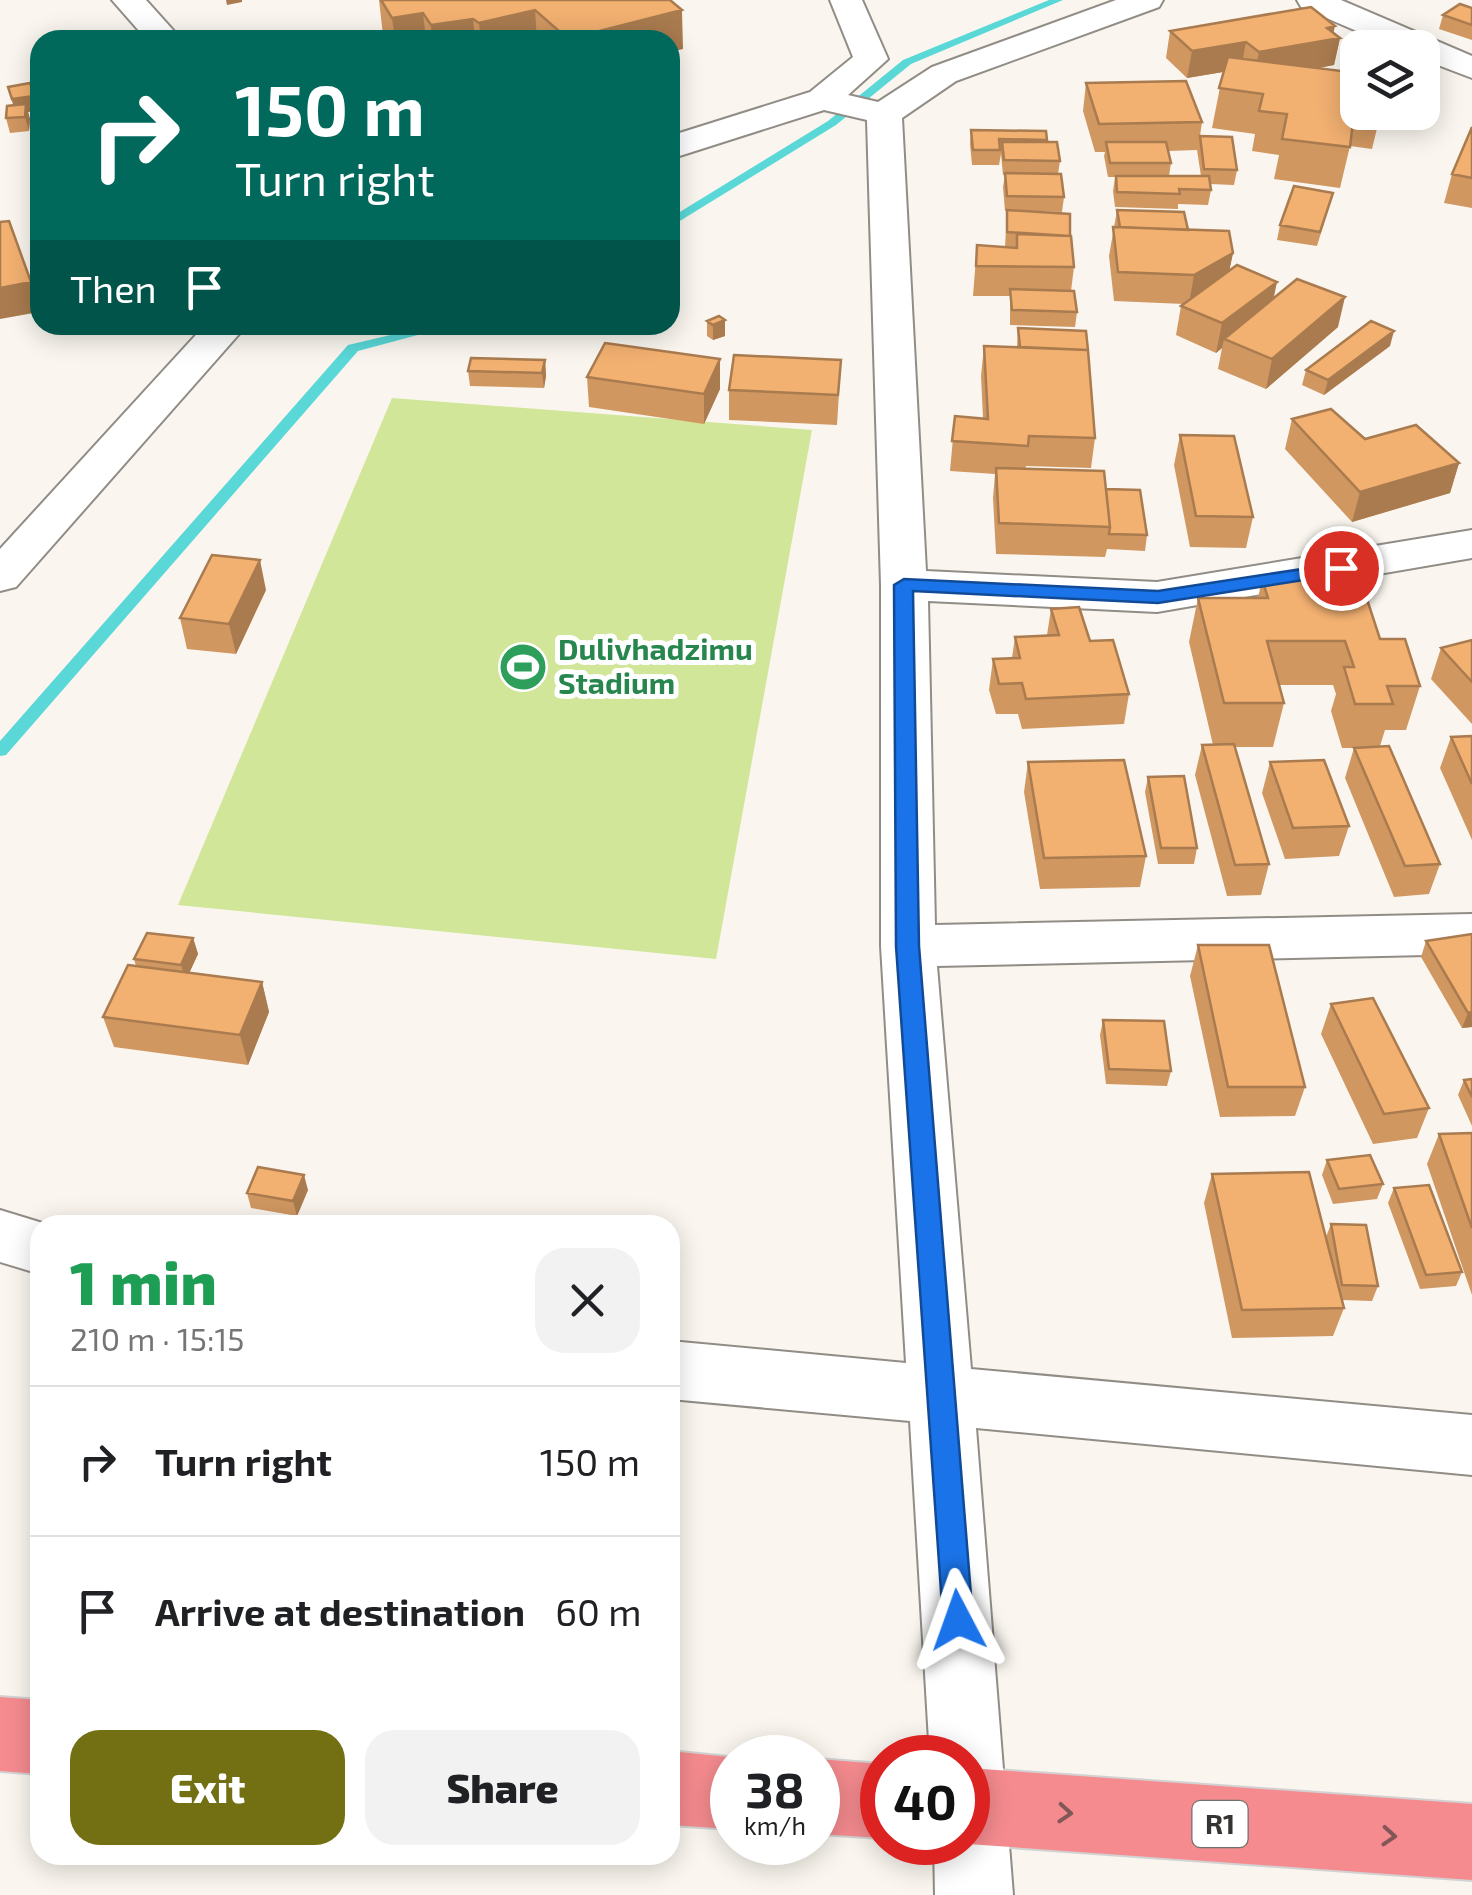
<!DOCTYPE html>
<html lang="en">
<head>
<meta charset="utf-8">
<style>
	body { margin:0; font-family:"Exo 2",sans-serif; background:#f2f2f2; color:#202124; height:100vh; display:flex; flex-direction:column; font-size:38px; white-space:nowrap }
	* { box-sizing:border-box; margin:0 }
	p { font-size:32px; color:#757577 }
	.icon { flex:none; width:55px; height:55px; fill:none; stroke:currentColor; stroke-width:2; stroke-linecap:round; stroke-linejoin:round }
	.map { position:relative; flex:1; overflow:hidden }
	.sheet { position:absolute; left:30px; top:1215px; width:650px; height:650px; display:flex; flex-direction:column; background:#fff; border-radius:30px; box-shadow:0 5px 25px #0003 }
	.sheet>* { flex:none }
	.banner { position:absolute; left:30px; top:30px; width:650px; height:305px; border-radius:30px; box-shadow:0 5px 25px #0003; background:#00695c; color:#fff; overflow:hidden }
	.fabs { position:absolute; left:1340px; top:30px; display:grid; gap:20px }
	.fabs a { display:grid; place-items:center; width:100px; height:100px; border-radius:20px; background:#fff; box-shadow:0 5px 25px #0003; font-size:50px }
	.speed { position:absolute; left:710px; top:1735px; display:flex; gap:20px; font-size:50px; font-weight:700; text-align:center }
	.speed>* { display:grid; place-content:center; width:130px; height:130px; border-radius:50%; background:#fff; box-shadow:0 5px 25px #0003; line-height:1 }
	.speed small { font-size:25px; font-weight:400 }
	.speed .limit { border:15px solid #d22; background:#fff; color:#111 }
	.pin { position:absolute; display:grid; place-items:center; width:85px; height:85px; color:#fff; margin:-42px; border:5px solid #fff; border-radius:50%; box-shadow:0 2px 10px #0007 }
	.me { position:absolute; width:110px; margin:-55px; rotate:356deg; stroke-linejoin:round; filter:drop-shadow(0 0 8px #0008) }
	.turn { display:flex; align-items:center; gap:35px; height:210px; padding:0 40px; font-size:45px }
	.turn .icon { width:130px; height:130px; stroke-width:2.5 }
	.turn b { display:block; font-size:70px; line-height:85px }
	.then { display:flex; align-items:center; height:95px; padding:0 40px; background:#0003; gap:20px; font-size:38px }
	.round { display:grid; place-items:center; flex:none; width:105px; height:105px; border-radius:30px; background:#f2f2f2 }
	.overview { display:flex; align-items:center; justify-content:space-between; height:170px; padding:0 40px }
	h1 { font-size:60px; font-weight:800; line-height:75px; color:#1e9e55 }
	.button { display:flex; gap:20px; margin-top:auto; padding:20px 40px }
	.button a { flex:1; height:115px; border-radius:30px; background:#727013; color:#fff; font-size:40px; font-weight:800; line-height:115px; text-align:center }
	.button a+a { background:#f2f2f2; color:#202124 }
	ul { padding:0; list-style:none }
	li { display:flex; align-items:center; gap:30px; height:150px; padding:0 40px; border-top:2px solid #e0e0e0 }
	li div { flex:1 }
	li b { display:block; font-size:38px }
	li em { font-style:normal }
	.map>svg:first-child { display:block }
</style>
</head>
<body>
<div class="map">
<svg width="1472" height="1895" viewBox="0 0 1472 1895">
	<rect width="100%" height="100%" fill="#faf6ef"/>
	<path fill="#d1e699" d="M392 398 812 430 716 959 178 905Z"/>
	<g fill="none" stroke-linecap="round" stroke-linejoin="round">
		<path fill="#5ad8d8" fill-rule="evenodd" d="M1049 0H1063L911 64 836 125 670 227V218L828 121 903 60Z
			M433 325H455L358 351 6 755 0 756V741L348 345Z"/>
		<g stroke="#918d86" stroke-width="4">
			<path id="minor" d="M112 0H146L182 40H147Z
				M830 0H862L888 59 848 95 878 102 932 67 1116 0H1163L1159 7 956 81 902 118 926 571 1157 582 1472 530V558L1157 612 928 601 935 925 1472 914V954L937 966 971 1369 1472 1415V1475L976 1428 1013 1895H935L934 1842H968V1758H930L910 1421 670 1399V1341L906 1363 881 946V585L867 120 824 110 670 159V136L810 92 853 57Z
				M1297 0H1341L1472 56V78L1422 59V48H1396L1301 7Z
				M205 325H247L16 587 0 591V549Z
				M0 1210 49 1225H40V1274L0 1262Z"/>
		</g>
		<g stroke="#d3d2d2" stroke-width="4">
			<path id="highway" d="M0 1697 40 1700V1774L0 1771Z
				M670 1751 739 1758H732V1829L670 1825Z
				M818 1759 882 1764V1838L818 1834Z
				M968 1768 1472 1804V1880L968 1844Z"/>
		</g>
		<use href="#minor" fill="#fff" fill-rule="evenodd"/>
		<use href="#highway" fill="#f58b8f" fill-rule="evenodd"/>
	</g>
	<path fill="#d09761" fill-rule="evenodd" d="M379 0H670L683 49 670 40H387L383 35Z
		M1472 8V40L1439 29 1443 15Z
		M1170 31 1333 32 1340 38 1334 65 1319 68 1358 73V112H1381L1372 149 1350 146 1340 188 1274 179 1279 155 1252 151 1255 134 1212 128 1223 72 1187 78 1166 58Z
		M1086 83 1202 122 1200 136 1237 170 1234 185 1210 184 1211 190 1208 205 1178 204V209L1115 207 1113 191 1115 177H1108L1104 156 1105 152H1095L1083 111ZM1197 150 1201 176H1169L1171 163 1168 151Z
		M8 87 38 110 28 112 30 119 29 131 10 133 6 118 13 105Z
		M1472 127V208L1444 203 1452 174Z
		M971 130 1046 131 1047 142 1060 161 1058 174 1064 197 1062 212 1025 211 1070 236 1074 267 1071 291 1077 312 1075 327 1010 325V296H973L977 245 1005 247 1007 211H1005L1003 187 1005 175H1003L1001 154 999 165H972L970 144Z
		M1333 193 1317 246 1277 240 1280 225Z
		M1117 210 1188 230 1233 253 1229 271 1274 298 1338 327 1266 389 1218 369 1222 348 1216 353 1176 335 1181 306 1184 304 1114 301 1109 256Z
		M725 320V336L713 340 707 336V321Z
		M1018 328 1095 438 1091 468 1026 466 1025 469 1106 489 1147 535 1145 551 1107 549 1105 557 996 554 993 498 995 474 950 471 955 416 983 418 981 376 984 346 1017 347Z
		M1390 346 1324 395 1302 385 1306 370Z
		M545 360 546 376 544 388 470 386 468 371Z
		M841 360 837 425 729 420V390Z
		M587 377 720 389 704 424 589 407Z
		M1292 419 1459 463 1450 493 1352 522 1285 449Z
		M1180 435 1253 517 1246 548 1190 547 1174 465Z
		M1262 579 1314 587 1380 639 1420 686 1406 730H1385L1380 746 1440 864 1429 894 1394 897 1345 778 1354 748H1356H1342L1331 711 1336 694 1333 685H1279L1284 703 1273 747H1235L1269 864 1261 895 1227 896 1195 775 1202 745H1213L1189 642 1198 598H1258Z
		M266 590 236 654 187 649 180 618Z
		M1051 609 1090 641 1129 694 1124 724 1022 729 1018 714H996L989 690 993 659 1012 658 1015 637 1047 635Z
		M1472 640V724L1431 679 1441 648Z
		M1472 736V840L1440 768 1451 737Z
		M1028 762 1146 856 1140 887 1040 889 1024 792Z
		M1270 762 1349 826 1339 856 1285 859 1262 793Z
		M1148 777 1197 848 1194 864H1158L1145 792Z
		M1472 934V1027L1462 1028 1421 957 1426 941Z
		M193 938 198 954 189 973 262 982 269 1012 248 1065 114 1047 103 1017 136 966 134 959Z
		M1198 945 1305 1087 1295 1116 1220 1117 1190 976Z
		M1331 1004 1429 1108 1417 1138 1373 1144 1321 1034Z
		M1103 1020 1171 1071 1167 1086 1106 1084 1100 1035Z
		M1472 1079V1126L1458 1095 1464 1080Z
		M1472 1133V1295L1427 1164 1439 1134Z
		M1327 1160 1383 1184 1377 1199 1333 1204 1322 1175Z
		M1212 1174 1326 1237 1331 1224 1378 1286 1372 1301 1342 1300 1344 1308 1333 1336 1232 1338 1204 1203Z
		M1394 1188 1462 1272 1456 1286 1420 1289 1388 1203Z
		M308 1190 297 1216 251 1208 247 1193Z"/>
	<path fill="#a97b4f" d="M226 0H242V2L227 5Z
		M535 10 537 40H481L479 23Z
		M682 10 683 49 670 52V40H568Z
		M423 13 426 40H395L392 18Z
		M473 19 475 40H432L431 25Z
		M1335 26 1332 39 1340 38 1334 65 1254 80 1259 52 1327 28Z
		M1246 42 1241 69 1187 78 1192 51Z
		M34 96 38 110 28 112 30 119 29 131 25 117 16 114 12 99Z
		M1233 253 1227 282 1189 304 1194 275Z
		M31 282 39 312 0 319V288Z
		M1277 282 1271 311 1224 339 1222 348 1216 353 1222 323Z
		M1345 297 1338 327 1266 389 1272 359Z
		M725 320V336L713 340V325Z
		M1394 331 1390 346 1324 395 1328 380Z
		M720 359V389L704 424V394Z
		M545 360 546 376 544 388 542 373Z
		M1459 463 1450 493 1352 522 1360 492Z
		M260 560 266 590 236 654 229 624Z
		M193 938 198 954 186 980 181 965Z
		M262 982 269 1012 248 1065 240 1035Z
		M1472 1012V1027L1462 1028 1468 1013Z
		M304 1175 308 1190 297 1216 293 1201Z"/>
	<path fill="#f2b071" stroke="#a97b4f" stroke-width="2.5" d="M381 0H670L682 10 568 39 535 10 479 23 473 19 431 25 423 13 392 18Z
		M1460 4 1472 8V25L1443 15Z
		M1311 7 1335 26 1327 28 1340 38 1259 52 1246 42 1192 51 1170 31Z
		M242 31 250 35 236 40H231L226 37Z
		M1228 57 1358 73V106L1355 105 1350 147 1282 139 1287 114 1259 111 1263 94 1219 88Z
		M1186 81 1202 122 1099 124 1086 83Z
		M30 83 34 96 12 99 8 87Z
		M26 104 25 117 6 118 7 106Z
		M1472 127V178L1452 174Z
		M971 130 1046 131 1047 140 999 139 1000 150H973Z
		M1200 136 1232 137 1237 170 1204 169Z
		M1002 142H1057L1060 161 1004 160Z
		M1106 142H1166L1171 163H1110Z
		M1005 173 1061 174 1064 197 1007 196Z
		M1116 176H1209L1211 190 1179 189 1180 194 1117 192Z
		M1294 186 1333 193 1320 232 1280 225Z
		M1007 210 1070 214V236L1007 232Z
		M1117 210 1184 212 1188 230 1120 227Z
		M9 221 31 282 0 288V222Z
		M1113 227 1229 231 1233 253 1194 275 1118 272Z
		M1017 234 1071 236 1074 267 976 266 977 245 1017 248Z
		M1237 265 1277 282 1222 323 1181 306Z
		M1297 279 1345 297 1272 359 1224 339Z
		M1010 289 1074 291 1077 312 1012 310Z
		M719 316 725 320 713 325 707 321Z
		M1371 321 1394 331 1328 380 1306 370Z
		M1018 328 1086 331 1088 350 1020 347Z
		M605 343 720 359 704 394 587 377Z
		M984 346 1088 350 1095 438 1029 436 1028 446 952 441 955 416 988 419Z
		M734 355 841 360 838 395 729 390Z
		M471 358 545 360 542 373 468 371Z
		M1331 409 1365 439 1416 425 1459 463 1360 492 1292 419Z
		M1180 435 1234 436 1253 517 1196 516Z
		M996 468 1104 471 1110 527 999 523Z
		M1106 489 1140 490 1147 535 1109 534 1110 527Z
		M212 555 260 560 229 624 180 618Z
		M1262 579H1311L1314 587H1363L1380 639H1405L1420 686H1387L1393 704H1355L1344 667H1354L1345 641H1267L1284 703H1224L1198 598H1268Z
		M1079 607 1090 641 1113 640 1129 694 1026 699 1022 683 999 684 993 659 1020 658 1015 637 1059 635 1051 609Z
		M1472 640V682L1441 648Z
		M1472 736V784L1451 737Z
		M1234 744 1269 864 1235 865 1202 745Z
		M1389 746 1440 864 1405 866 1354 748Z
		M1124 760 1146 856 1044 858 1028 762Z
		M1324 760 1349 826 1293 828 1270 762Z
		M1184 776 1197 848H1161L1148 777Z
		M147 933 193 938 181 965 134 959Z
		M1472 934V1012L1468 1013 1426 941Z
		M1198 945H1269L1305 1087H1228Z
		M128 965 262 982 240 1035 103 1017Z
		M1373 998 1429 1108 1384 1114 1331 1004Z
		M1103 1020 1164 1021 1171 1071 1109 1069Z
		M1472 1079V1097L1464 1080Z
		M1472 1133V1228L1439 1134Z
		M1370 1155 1383 1184 1339 1189 1327 1160Z
		M258 1167 304 1175 293 1201 247 1193Z
		M1309 1172 1344 1308 1242 1310 1212 1174Z
		M1429 1185 1462 1272 1426 1275 1394 1188Z
		M1331 1224 1366 1225 1378 1286 1342 1285Z"/>
	<defs><path id="oneway-chevron" d="M-2-3.5L2.5 0L-2 3.5" fill="none" stroke-width="1.6" stroke-linecap="round" stroke-linejoin="round" transform="scale(2.5)"/></defs>
	<g stroke="#825757">
		<use href="#oneway-chevron" transform="translate(1065 1813) rotate(4)"/>
		<use href="#oneway-chevron" transform="translate(1389 1836) rotate(4)"/>
	</g>
	<path fill="#1a73e8" stroke="#114b97" stroke-width="2.5" d="M1341 563 1351 568 1348 573 1158 603 913 591 919 946 973 1620 968 1629 958 1634 948 1629 943 1620 896 946 894 585 904 579 1158 591Z"/>
	<defs>
		<g id="stadium-disc" transform="scale(2.5)"><circle r="9.5" fill="#2e9e5b" stroke="#fff"/><path d="M0-5a6.5 5 0 1 0 0 10a6.5 5 0 1 0 0-10ZM-3.5-1.8h7v3.6h-7Z" fill="#fff"/></g>
	</defs>
	<g fill-rule="evenodd">
		<use href="#stadium-disc" x="523" y="667"/>
	</g>
	<g text-anchor="middle" stroke-width="10" stroke-linejoin="round" paint-order="stroke">
		<rect fill="#fff" stroke="#727170" stroke-width="2.5" x="1192.5" y="1801" width="55" height="46" rx="8"/>
		<g font-size="28" font-weight="bold" fill="#363432">
			<text x="1220" y="1834">R1</text>
		</g>
		<g font-size="30" font-weight="bold" fill="#27864d" stroke="#fff" text-anchor="start">
			<text x="558" y="660">Dulivhadzimu<tspan x="558" dy="34">Stadium</tspan></text>
		</g>
	</g>
</svg>
<div class="fabs">
<a><svg class="icon" aria-label="layers" viewBox="0 0 24 24"><path d="M12 4l9 5-9 5-9-5zM3 14l9 5 9-5"/></svg></a>
</div>
<div class="speed"><div>38<small>km/h</small></div><div class="limit">40</div></div>
<div class="pin" style="left:1341px;top:568px;background:#d93025"><svg class="icon" aria-label="arrive" viewBox="0 0 24 24"><path d="M6 21V4h12l-3 4 3 4H6"/></svg></div>
<svg class="me" style="left:958px;top:1620px" viewBox="-20 -20 40 40"><path d="M0-17L14 15 0 8-14 15z" fill="#1a73e8" stroke="#fff" stroke-width="4"/></svg>
<div class="banner">
<div class="turn"><svg class="icon" aria-label="right" viewBox="0 0 24 24"><path d="M7 20v-9h11M14 6l5 5-5 5"/></svg><div><b>150 m</b>Turn right</div></div>
<div class="then">Then<svg class="icon" aria-label="arrive" viewBox="0 0 24 24"><path d="M6 21V4h12l-3 4 3 4H6"/></svg></div>
</div>
<section class="sheet">
<div class="overview"><div><h1>1 min</h1><p>210 m · 15:15</p></div><a class="round"><svg class="icon" aria-label="close" viewBox="0 0 24 24"><path d="M6 6l12 12M18 6L6 18"/></svg></a></div>
<ul>
<li><svg class="icon" aria-label="right" viewBox="0 0 24 24"><path d="M7 20v-9h11M14 6l5 5-5 5"/></svg><div><b>Turn right</b></div><em>150 m</em></li>
<li><svg class="icon" aria-label="arrive" viewBox="0 0 24 24"><path d="M6 21V4h12l-3 4 3 4H6"/></svg><div><b>Arrive at destination</b></div><em>60 m</em></li>
</ul>
<div class="button"><a>Exit</a><a>Share</a></div>
</section>
</div>
</body>
</html>
